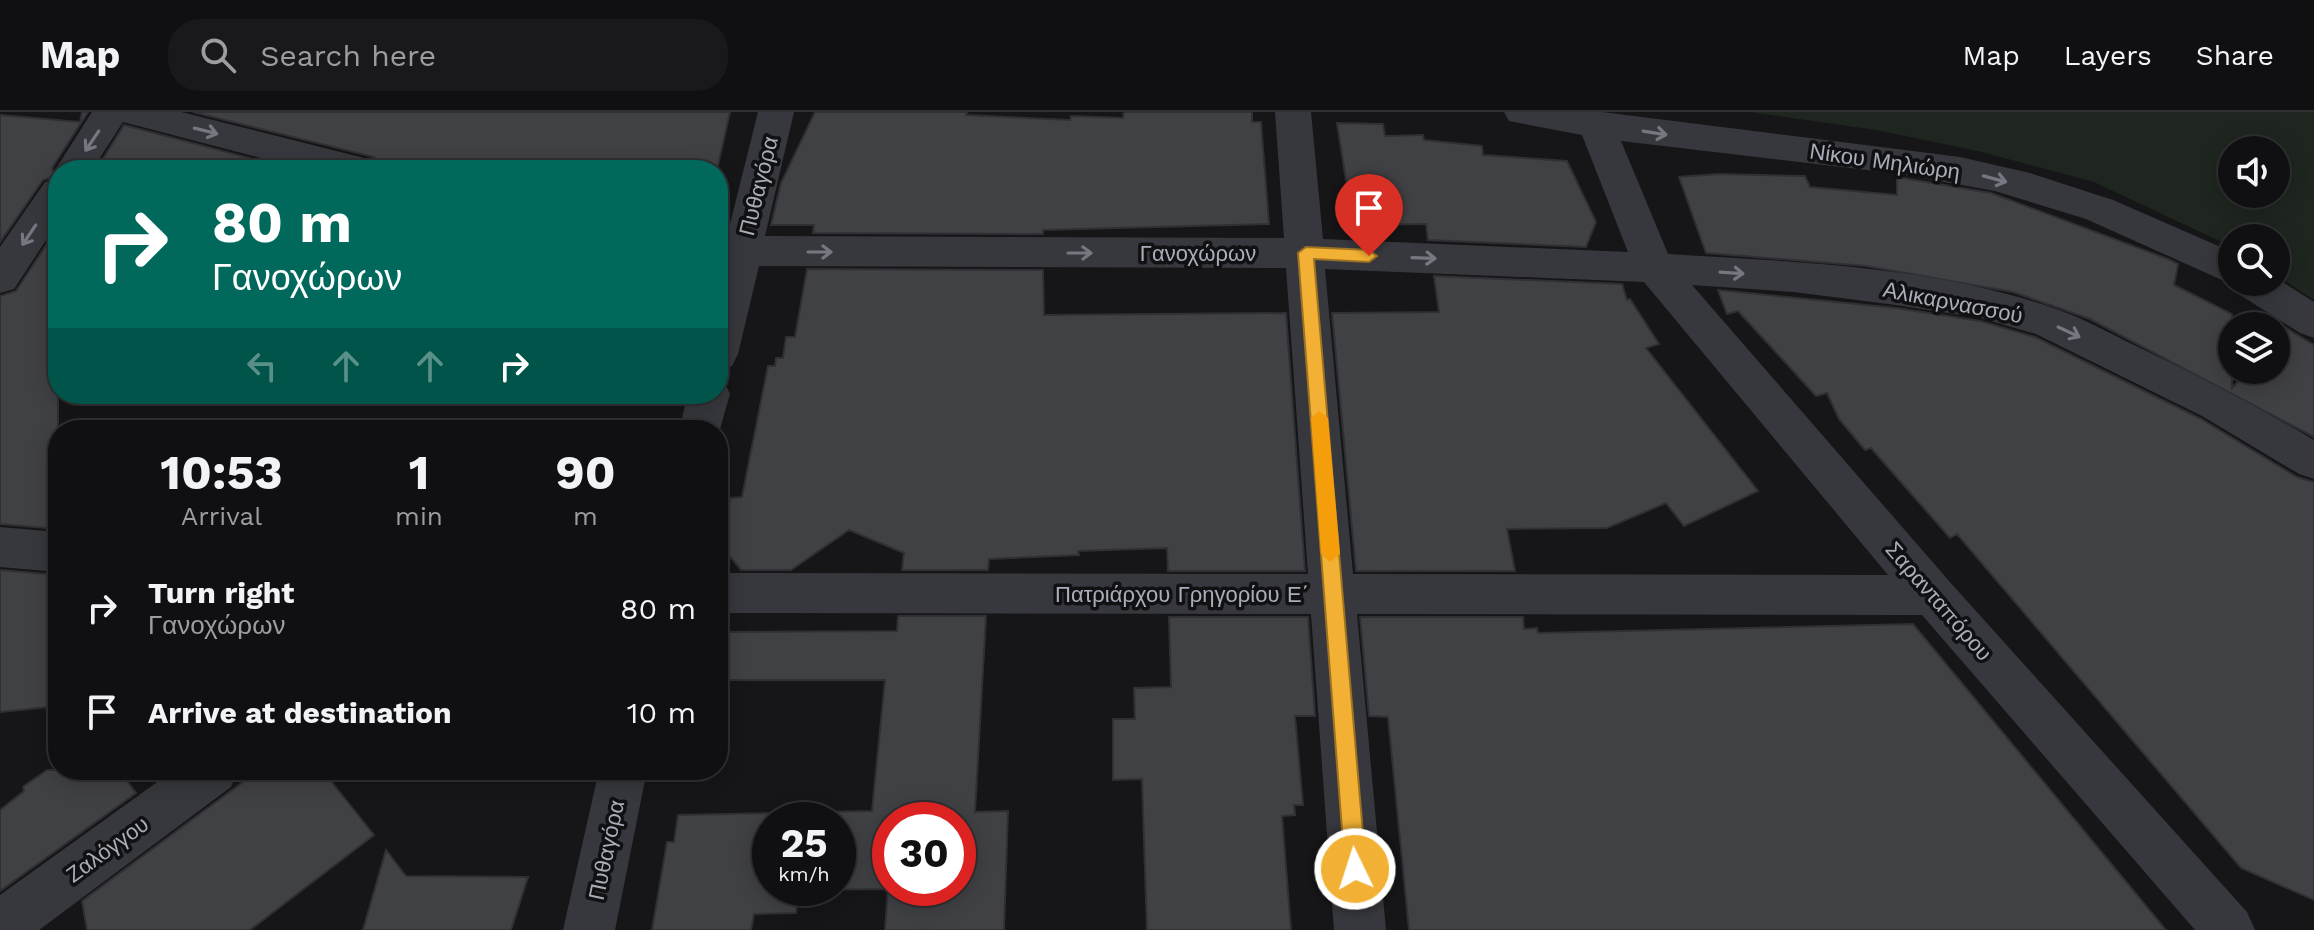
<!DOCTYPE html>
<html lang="en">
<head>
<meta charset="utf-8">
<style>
	body { margin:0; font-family:"Work Sans",sans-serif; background:#19191b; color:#f1f3f6; height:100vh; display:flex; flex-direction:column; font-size:30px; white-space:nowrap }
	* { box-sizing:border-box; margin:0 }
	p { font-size:26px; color:#9c9d9f }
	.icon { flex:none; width:44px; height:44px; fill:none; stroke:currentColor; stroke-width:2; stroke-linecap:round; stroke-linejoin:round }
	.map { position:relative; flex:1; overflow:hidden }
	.drawer { position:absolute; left:48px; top:308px; width:680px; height:360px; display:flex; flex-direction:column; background:#101012; border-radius:32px; box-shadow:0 4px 20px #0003,0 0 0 2px #303032 }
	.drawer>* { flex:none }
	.banner { position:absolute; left:48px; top:48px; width:680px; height:244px; border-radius:32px; box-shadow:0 4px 20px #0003,0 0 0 2px #303032; background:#00695c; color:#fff; overflow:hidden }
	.buttons { position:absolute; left:2218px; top:24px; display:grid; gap:16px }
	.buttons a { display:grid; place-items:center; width:72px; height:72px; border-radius:50%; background:#101012; box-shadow:0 4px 20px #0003,0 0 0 2px #303032; font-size:40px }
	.speed { position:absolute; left:752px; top:690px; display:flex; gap:16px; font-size:40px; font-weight:700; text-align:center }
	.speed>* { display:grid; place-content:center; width:104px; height:104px; border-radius:50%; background:#101012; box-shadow:0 4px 20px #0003,0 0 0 2px #303032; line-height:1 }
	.speed small { font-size:20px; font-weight:400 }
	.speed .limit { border:12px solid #d22; background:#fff; color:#111 }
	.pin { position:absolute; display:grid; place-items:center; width:68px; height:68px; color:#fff; margin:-82px -34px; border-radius:50% 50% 50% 0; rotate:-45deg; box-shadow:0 0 8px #0007 }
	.pin .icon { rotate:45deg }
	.me { position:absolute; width:88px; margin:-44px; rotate:356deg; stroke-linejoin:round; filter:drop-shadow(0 0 6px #0008) }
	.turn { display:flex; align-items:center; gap:28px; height:168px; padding:0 32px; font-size:36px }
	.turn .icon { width:104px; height:104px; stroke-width:2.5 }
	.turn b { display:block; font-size:56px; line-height:68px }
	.lanes { display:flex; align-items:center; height:76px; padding:0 32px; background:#0003; justify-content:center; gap:40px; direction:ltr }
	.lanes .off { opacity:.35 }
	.eta { display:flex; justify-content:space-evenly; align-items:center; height:136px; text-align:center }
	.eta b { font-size:48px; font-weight:700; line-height:56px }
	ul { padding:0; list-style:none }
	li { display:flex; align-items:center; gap:24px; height:104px; padding:0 32px }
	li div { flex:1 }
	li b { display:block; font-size:30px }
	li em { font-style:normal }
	header { display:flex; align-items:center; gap:48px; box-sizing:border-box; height:112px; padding:0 40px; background:#101012; border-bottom:2px solid #303032 }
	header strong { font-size:38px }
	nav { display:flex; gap:44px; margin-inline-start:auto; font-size:28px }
	.search { width:560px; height:72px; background:#19191b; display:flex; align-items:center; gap:20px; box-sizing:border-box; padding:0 28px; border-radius:32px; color:#9c9d9f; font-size:30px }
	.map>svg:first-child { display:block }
</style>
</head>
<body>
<header>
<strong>Map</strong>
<div class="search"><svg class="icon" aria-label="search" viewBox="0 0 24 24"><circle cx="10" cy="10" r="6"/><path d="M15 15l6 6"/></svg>Search here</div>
<nav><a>Map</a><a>Layers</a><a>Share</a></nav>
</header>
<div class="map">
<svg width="2314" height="818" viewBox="0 0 2314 818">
	<rect width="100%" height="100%" fill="#161618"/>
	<path fill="#1e261f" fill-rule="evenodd" d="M1750 0H2314V188L2276 163V126H2232V135L2094 70 1982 40 1876 18ZM2232 38H2276V82H2232Z"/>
	<path fill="#404145" stroke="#303034" stroke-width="2" fill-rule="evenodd" d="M82 0H88L52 56 55 64 43 68 0 130V3L80 10Z
		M193 0H730L717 58H381L374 45Z
		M815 0H967L966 3 1070 8 1071 4 1123 6 1124 0H1252V10H1261L1269 112 1043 118V122L813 121 814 113H771L781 71Z
		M1337 11 1383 12 1385 24 1423 23 1424 28 1482 34 1483 43 1567 49 1596 110 1586 135 1428 128 1426 112 1353 113Z
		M124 13 295 58H96Z
		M1718 62 1805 64 1810 75 1897 83V65L1991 81 2168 147 2178 152 2174 173 2232 202V276L2249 258H2276V228L2286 216 2314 233V325L2090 207 2013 180 1866 154 1706 141 1679 65Z
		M58 115V417L0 412V184L16 179Z
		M807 157 1043 158 1044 203 1286 201 1305 459H1168L1167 436 1078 439 1079 443 989 447 988 458H902L904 441 849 418 791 458H741L723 436 730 386 742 385 768 254H775L776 246H783L786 225H795Z
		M1434 164 1622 172 1627 188 1630 187 1659 232 1646 236 1758 379 1684 414 1666 391 1607 416 1507 417 1515 459H1356L1332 201 1439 200Z
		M1718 178 1896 196 1980 209 2035 225 2201 307 2297 365 2314 370V788L2241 756 1957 422 1950 426 1871 336 1865 338 1839 307 1827 281 1816 284 1738 199 1727 202Z
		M0 458 58 463V594L0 600Z
		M898 504H986L975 700 1008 699 1004 818H885L888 777 799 778 796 801 754 802 751 818H652L667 730H674L678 703 872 699 885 568H718L722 520 897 519ZM770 708H838V776H770ZM890 708H958V776H890Z
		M1169 505H1308L1315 604H1295L1303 693H1294L1295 703 1282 704 1291 818H1147L1142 667 1113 668V607H1135L1134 576 1171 575Z
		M1360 505H1523L1524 517 1537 516 1538 521 1913 512 2166 818H1409L1388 605 1369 604Z
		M47 658H119L136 681 0 779V698L24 679 23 675Z
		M259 658H322L374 723 250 818H87L82 789Z
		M386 738 406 764 528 765 511 818H363Z"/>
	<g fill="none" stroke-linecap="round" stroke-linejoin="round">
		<path fill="#37383d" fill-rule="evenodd" d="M92 0H181L360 45 373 48 378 58H307L123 10 92 58H58V64L55 58Z
			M758 0H794L765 124 1284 126 1275 0H1311L1323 127 1628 140 1582 23 1509 9 1504 0H1602L1960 45 2030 61 2113 88 2232 140V170H2276V166L2314 190V226L2300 221 2237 181 2233 173 2086 107 1995 79 1900 62 1621 29 1668 142C1797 150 1936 154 2059 198 2085 207 2111 222 2136 234 2197 263 2256 294 2314 328V367L2299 362 2202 304 2036 222 1981 206 1896 193 1794 180 1692 173 1949 469 2247 800 2255 818H2195L1922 503 1357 502 1386 818H1334L1311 502 718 501V461L1308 462 1286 156 759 154 738 242 732 254 718 258V124H727ZM1325 157 1644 170 1888 463 1353 462Z
			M58 66V110L14 177 0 181V135L45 70Z
			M718 268 724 270 730 282 718 324V318H679L688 282H718Z
			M0 415 58 420V460L0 455Z
			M174 658H238L231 675 39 818H0V783Z
			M599 658H647L615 818H563Z"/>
	</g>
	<defs><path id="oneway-shaft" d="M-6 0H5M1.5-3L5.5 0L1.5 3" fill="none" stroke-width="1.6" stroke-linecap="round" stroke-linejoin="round" transform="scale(2)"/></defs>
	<g stroke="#757881">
		<use href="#oneway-shaft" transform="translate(206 19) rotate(14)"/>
		<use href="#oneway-shaft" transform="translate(1655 21) rotate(9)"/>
		<use href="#oneway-shaft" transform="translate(92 29) rotate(124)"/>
		<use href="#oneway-shaft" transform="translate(1995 67) rotate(15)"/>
		<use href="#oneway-shaft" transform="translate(29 123) rotate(124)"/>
		<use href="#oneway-shaft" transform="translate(820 140)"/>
		<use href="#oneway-shaft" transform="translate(1080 141)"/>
		<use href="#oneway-shaft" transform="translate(1424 146) rotate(2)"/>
		<use href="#oneway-shaft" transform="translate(1732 161) rotate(4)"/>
		<use href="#oneway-shaft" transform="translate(2069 220) rotate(25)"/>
	</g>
	<path fill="#f2b134" stroke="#9d7322" stroke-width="2" d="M1306 135 1369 138 1377 144 1369 150 1314 147 1366 757 1363 764 1355 768 1348 764 1345 757 1298 141Z"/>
	<path fill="#f59e0b" d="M1319 299 1328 306 1340 442 1330 450 1321 442 1311 306Z"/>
	<g text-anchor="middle" stroke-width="7" stroke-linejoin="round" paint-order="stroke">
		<g font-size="22" fill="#a8adb8" stroke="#111113">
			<text transform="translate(1885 49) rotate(8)" y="8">Νίκου Μηλιώρη</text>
			<text transform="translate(758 74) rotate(-76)" y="8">Πυθαγόρα</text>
			<text x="1198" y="149">Γανοχώρων</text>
			<text transform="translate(1953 190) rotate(11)" y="8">Αλικαρνασσού</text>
			<text x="1182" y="490">Πατριάρχου Γρηγορίου Ε΄</text>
			<text transform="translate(1939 489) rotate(49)" y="8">Σαρανταπόρου</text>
			<text transform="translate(107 737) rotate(-36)" y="8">Ζαλόγγου</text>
			<text transform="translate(606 738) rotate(-78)" y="8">Πυθαγόρα</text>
		</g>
	</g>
</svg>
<div class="buttons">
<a><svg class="icon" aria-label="sound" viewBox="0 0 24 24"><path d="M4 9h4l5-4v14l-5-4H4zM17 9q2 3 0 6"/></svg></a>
<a><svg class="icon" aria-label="search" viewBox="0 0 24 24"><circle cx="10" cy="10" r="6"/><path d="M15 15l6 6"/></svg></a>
<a><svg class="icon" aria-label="layers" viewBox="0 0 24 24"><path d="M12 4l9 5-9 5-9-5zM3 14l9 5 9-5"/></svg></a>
</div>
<div class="speed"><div>25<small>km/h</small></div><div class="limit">30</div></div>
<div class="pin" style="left:1369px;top:144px;background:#d93025"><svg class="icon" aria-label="arrive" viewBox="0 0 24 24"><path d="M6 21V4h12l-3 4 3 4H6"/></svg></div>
<svg class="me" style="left:1355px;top:757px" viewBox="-20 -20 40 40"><circle r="17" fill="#f2b134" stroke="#fff" stroke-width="3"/><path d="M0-11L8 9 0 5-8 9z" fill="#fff"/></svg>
<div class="banner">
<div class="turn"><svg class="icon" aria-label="right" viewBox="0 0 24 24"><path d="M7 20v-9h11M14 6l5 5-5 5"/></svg><div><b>80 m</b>Γανοχώρων</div></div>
<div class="lanes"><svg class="icon off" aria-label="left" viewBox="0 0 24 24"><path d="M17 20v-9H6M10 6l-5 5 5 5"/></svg><svg class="icon off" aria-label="ahead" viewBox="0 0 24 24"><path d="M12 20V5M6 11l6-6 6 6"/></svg><svg class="icon off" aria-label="ahead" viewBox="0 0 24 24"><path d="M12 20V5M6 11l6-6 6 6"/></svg><svg class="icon" aria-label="right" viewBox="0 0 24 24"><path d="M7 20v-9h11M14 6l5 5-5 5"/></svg></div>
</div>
<section class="drawer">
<div class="eta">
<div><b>10:53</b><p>Arrival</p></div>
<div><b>1</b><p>min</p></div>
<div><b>90</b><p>m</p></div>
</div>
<ul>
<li><svg class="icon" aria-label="right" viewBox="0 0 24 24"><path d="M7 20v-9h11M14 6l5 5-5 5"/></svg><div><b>Turn right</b><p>Γανοχώρων</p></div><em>80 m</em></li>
<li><svg class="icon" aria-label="arrive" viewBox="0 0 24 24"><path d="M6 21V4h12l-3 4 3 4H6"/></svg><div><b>Arrive at destination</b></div><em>10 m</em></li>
</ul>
</section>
</div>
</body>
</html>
